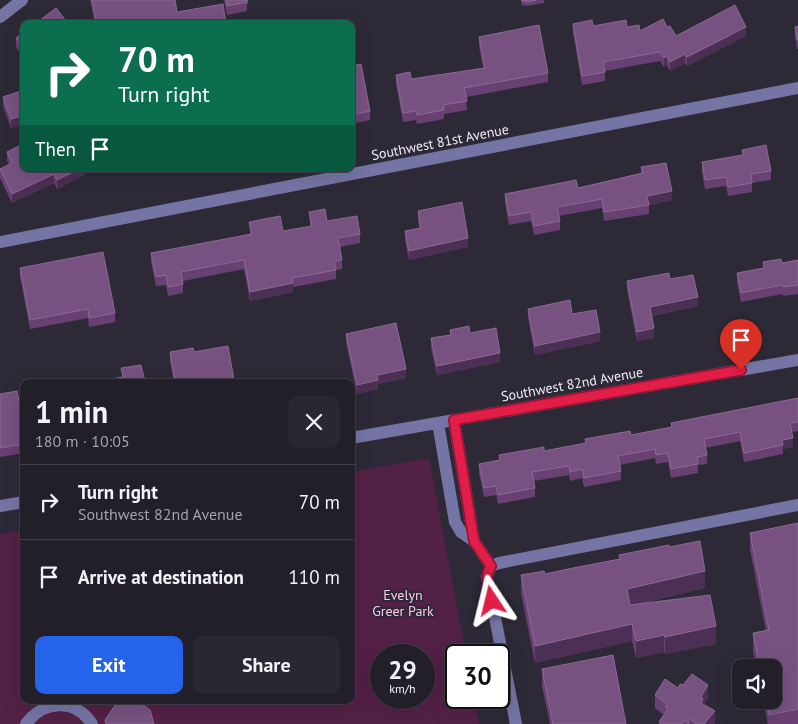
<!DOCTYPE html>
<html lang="en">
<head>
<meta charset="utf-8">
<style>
	body { margin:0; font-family:"PT Sans",sans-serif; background:#2a2731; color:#f1f3f6; height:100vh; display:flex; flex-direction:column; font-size:19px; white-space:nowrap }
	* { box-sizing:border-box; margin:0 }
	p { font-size:16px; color:#a2a2a8 }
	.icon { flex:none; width:28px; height:28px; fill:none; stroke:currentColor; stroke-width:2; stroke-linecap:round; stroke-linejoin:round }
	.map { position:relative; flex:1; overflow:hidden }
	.drawer { position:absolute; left:20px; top:379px; width:335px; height:325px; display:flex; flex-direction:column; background:#221f29; border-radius:10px; box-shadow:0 5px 20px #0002,0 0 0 1px #3f3d46 }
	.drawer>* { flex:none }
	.hud { position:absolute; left:20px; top:20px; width:335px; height:152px; border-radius:10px; box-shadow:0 5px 20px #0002,0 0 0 1px #3f3d46; background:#0b6e4f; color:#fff; overflow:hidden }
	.buttons { position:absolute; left:732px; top:659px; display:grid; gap:10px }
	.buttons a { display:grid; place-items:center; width:50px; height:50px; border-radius:10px; background:#221f29; box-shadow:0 5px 20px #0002,0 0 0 1px #3f3d46; font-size:25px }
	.speed { position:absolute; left:370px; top:644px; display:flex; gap:10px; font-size:25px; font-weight:700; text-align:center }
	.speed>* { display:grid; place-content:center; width:65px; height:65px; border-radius:50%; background:#221f29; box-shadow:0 5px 20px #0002,0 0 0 1px #3f3d46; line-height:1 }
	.speed small { font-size:12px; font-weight:400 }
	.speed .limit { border:2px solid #111; border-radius:8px; background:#fff; color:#111 }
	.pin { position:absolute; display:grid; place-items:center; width:42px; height:42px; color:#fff; margin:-51px -21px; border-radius:50% 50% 50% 0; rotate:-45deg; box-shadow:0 0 5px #0007 }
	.pin .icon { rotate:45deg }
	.me { position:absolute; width:55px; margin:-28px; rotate:350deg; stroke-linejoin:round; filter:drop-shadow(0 0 4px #0008) }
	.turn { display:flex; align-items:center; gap:18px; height:105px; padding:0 15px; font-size:22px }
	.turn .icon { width:65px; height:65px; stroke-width:2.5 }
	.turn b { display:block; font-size:35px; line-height:42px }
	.then { display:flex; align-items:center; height:48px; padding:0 15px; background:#0003; gap:10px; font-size:19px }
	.round { display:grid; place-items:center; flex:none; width:52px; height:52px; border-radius:10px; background:#2a2731 }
	.head { display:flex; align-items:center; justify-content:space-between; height:85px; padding:0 15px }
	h1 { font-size:30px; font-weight:700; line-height:38px }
	.button { display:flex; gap:10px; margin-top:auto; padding:10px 15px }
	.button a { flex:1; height:58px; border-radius:10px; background:#2563eb; color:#fff; font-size:20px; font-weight:700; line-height:58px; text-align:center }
	.button a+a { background:#2a2731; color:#f1f3f6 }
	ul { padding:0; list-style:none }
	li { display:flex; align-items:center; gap:15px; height:75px; padding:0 15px; border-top:1px solid #3f3d46 }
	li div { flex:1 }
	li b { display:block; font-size:19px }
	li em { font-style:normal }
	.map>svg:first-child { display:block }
</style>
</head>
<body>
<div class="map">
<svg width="798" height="724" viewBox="0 0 798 724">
	<rect width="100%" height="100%" fill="#2e2937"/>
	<path fill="#532145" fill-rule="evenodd" d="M429 458 466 655H456V698H474L479 724H0V534L24 530V700H351V472ZM381 655H424V698H381Z"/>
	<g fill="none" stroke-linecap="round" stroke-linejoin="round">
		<path stroke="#7475a4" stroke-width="12" d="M0 17 22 0
			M0 242 798 88
			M454 420 474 541
			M438 423 455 522 461 532 474 541 491 566
			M351 438 798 360
			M0 506 24 502
			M26 724C43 700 76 698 92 724
			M516 724 487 577 491 566 499 563 798 505"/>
	</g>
	<path fill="#694072" d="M90 0H116L177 12 226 24H95Z
		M224 0H248V4H247V11L227 15Z
		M521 0H544V3L526 6V5L522 6Z
		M573 24 593 26 627 27 640 31 667 27 676 36H746L687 66 685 63 670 71 667 65 664 67 660 61 605 71V81L582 85 573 33Z
		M798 26V49H797L795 36V27Z
		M24 32V58L16 47V38Z
		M479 37 548 73V82L466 97 467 110 444 114V119L417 124 416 120 403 122 396 84V75L411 79 483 68 479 46Z
		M351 66 370 111V120L351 124Z
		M24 90V124L11 128 3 106V97Z
		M742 150 771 171V180L752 183V192L728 196 726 186 705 189 702 172V162L742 155Z
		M7 152 24 169H84V175L57 189 54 183 12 203 0 178V169L9 165 7 161Z
		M641 167 672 200 649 205V214L604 221 602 208 559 216 560 221V230L534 235 531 221 509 225 505 203V194L578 188 641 173Z
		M418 211 468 247 409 260 405 240V231L419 228 418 220Z
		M309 212 327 221 360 234V243L340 247 342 260V269L336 270V279L293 287V292L250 301 244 269 183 281V293L168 296 166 285 156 286 151 262V253L250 234 249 222 283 231 310 226Z
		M798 260V294L783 296 782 294 741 302 737 282V273L763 268V262L782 263Z
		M20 268 115 313V322L89 327 88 318 30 329 20 277Z
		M670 279 698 306 652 316 654 338 637 341 627 290V281Z
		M528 309 572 314 600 341 535 355 528 318Z
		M450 330 470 333 500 362 437 375 431 348V338L450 335Z
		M346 334 406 378 378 384V389L357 394 346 343Z
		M170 352H194L234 380V382H174L170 361Z
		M0 394 24 430V453L0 457Z
		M798 398V431L792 432 793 447 783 449V454L744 462 740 441 705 448 707 455V464L698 465V473L671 478 668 462 656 464 655 458 620 465 621 471V480L584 487 582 478 570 481 569 475 534 481 535 488V497L498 504 496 495 484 497 479 473V464L499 460V455L544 451 585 443V439L631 435 671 427V423Z
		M798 523V724H768L763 700H774V668H756L753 651V633L766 631 750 550V533Z
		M669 547 705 588 639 604 716 644 665 654 664 652 636 658 632 641 535 663 521 593V575L545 574 619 559V555Z
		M542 669 626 724H550L542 686Z
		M678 688 708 698 704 704 715 724H659V722L664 715 655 708V695Z"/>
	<path fill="#4b2f54" d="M746 27V36L687 66V57Z
		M685 54V63L670 71V62Z
		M667 56V65L664 67V58Z
		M24 115V124L11 128V119Z
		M79 169H84V175L57 189V180Z
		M162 169H181L162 173Z
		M54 174V183L12 203V194Z
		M672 191V200L647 205V196Z
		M468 238V247L409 260V251Z
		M293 283V292L250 301V292Z
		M698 297V306L650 316V307Z
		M654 328V338L637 341V332Z
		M600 332V341L535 355V346Z
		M500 353V362L437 375V366Z
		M406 369V378L378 384V389L357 394V385L377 375Z
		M793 438V447L783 449 782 440Z
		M705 571V588L627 606V589Z
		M632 624V641L535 663V646Z
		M716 626V644L665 654V637Z
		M664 635V652L636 658V641Z
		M708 685V698L703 706V713L701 697Z
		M715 711V724H704Z"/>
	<path fill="#775280" stroke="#8a6a92" d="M92 0H175L177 12 223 4 226 24H97Z
		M226 0H247V2L227 6Z
		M522 0H536L526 2V0L522 1Z
		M735 5 746 27 687 57 685 54 670 62 667 56 664 58 660 52 603 62 605 72 582 76 573 24 592 20 593 26 626 20 627 27 639 25 640 31 663 19 667 27 670 26 676 36Z
		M56 8 66 21 63 24H35Z
		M539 25 548 73 464 88 467 101 443 105 444 110 417 115 416 111 403 113 396 75 410 72 411 79 485 68 479 37Z
		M798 26V40H797L795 27Z
		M24 32V49L16 38Z
		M361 64 370 111 351 115V66Z
		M24 90V115L11 119 3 97Z
		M21 145 24 149V169H79L57 180 54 174 12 194 0 169 12 163 7 152Z
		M766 145 771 171 751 174 752 183 728 187 726 177 705 180 702 162 743 155 742 150Z
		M666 163 672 191 647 196 649 205 604 212 602 199 557 207 560 221 534 226 531 212 509 216 505 194 576 180 578 188 643 173 641 167Z
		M462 202 468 238 409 251 405 231 421 228 418 211Z
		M325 209 327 221 357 216 360 234 338 238 342 260 334 261 336 270 292 278 293 283 250 292 244 260 181 272 183 284 168 287 166 275 156 277 151 253 252 234 249 222 280 216 283 231 312 226 309 212Z
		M103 252 115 313 89 318 88 309 30 320 20 268Z
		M781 259 782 263 798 260V285L783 287 782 285 741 293 737 273 764 268 763 262Z
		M669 273 670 279 693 275 698 297 650 307 654 328 637 332 627 281Z
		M570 300 572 314 596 310 600 332 535 346 528 309Z
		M396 323 406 369 377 375 378 380 357 385 346 334Z
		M469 326 470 333 496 328 500 353 437 366 431 338 451 335 450 330Z
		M228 346 234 380 218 382H175L170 352 193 348 194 352Z
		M141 365 145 382H95L123 377 121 368Z
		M17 391 24 430V444L0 448V394Z
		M798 398V422L790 423 793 438 782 440 783 445 744 453 740 432 704 439 707 455 697 457 698 464 671 469 668 453 656 455 655 449 618 456 621 471 584 478 582 469 570 472 569 466 532 472 535 488 498 495 496 486 484 488 479 464 500 460 499 455 544 447V451L586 443 585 439 630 431 631 435 672 427 671 423Z
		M798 523V709L769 715 766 700H774V668H760L753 633 769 630 750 533Z
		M700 541 705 571 627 589 630 605 710 595 716 626 665 637 664 635 636 641 632 624 535 646 521 575 544 571 545 574 573 568 620 559 619 555 669 545V547Z
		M613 655 626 724H553L542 669Z
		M692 674 708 685 701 697 703 699 701 703 715 711 704 724H697L690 719 688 723 684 720 682 724H662L659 722 668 709 665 707 667 704 655 695 665 679 678 688 680 684 683 685Z
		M136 700 150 710 154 724H106L105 720 116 704Z"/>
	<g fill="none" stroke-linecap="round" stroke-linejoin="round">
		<g stroke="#92132f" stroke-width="12">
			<path id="route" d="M492 601C489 590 484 576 491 566L474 541 454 420 741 370"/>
		</g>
		<use href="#route" stroke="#e11d48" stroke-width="9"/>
	</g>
	<g text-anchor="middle" stroke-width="4" stroke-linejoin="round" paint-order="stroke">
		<g font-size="14" fill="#eeeaf4" stroke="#2e2937">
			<text transform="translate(440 142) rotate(-11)" y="5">Southwest 81st Avenue</text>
			<text transform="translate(572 384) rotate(-10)" y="5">Southwest 82nd Avenue</text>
		</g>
		<g font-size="14" fill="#fdc6ea" stroke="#2e2937">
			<text x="403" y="600">Evelyn<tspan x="403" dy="16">Greer Park</tspan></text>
		</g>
	</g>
</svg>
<div class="buttons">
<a><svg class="icon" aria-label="sound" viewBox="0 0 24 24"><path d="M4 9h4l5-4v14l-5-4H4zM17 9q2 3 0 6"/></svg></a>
</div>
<div class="speed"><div>29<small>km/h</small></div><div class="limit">30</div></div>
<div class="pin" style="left:741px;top:370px;background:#d93025"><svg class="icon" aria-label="arrive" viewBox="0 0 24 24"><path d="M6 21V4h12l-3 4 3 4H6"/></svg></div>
<svg class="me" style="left:492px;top:601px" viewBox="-20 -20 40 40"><path d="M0-17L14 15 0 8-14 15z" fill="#e11d48" stroke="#fff" stroke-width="4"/></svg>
<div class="hud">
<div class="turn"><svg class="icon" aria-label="right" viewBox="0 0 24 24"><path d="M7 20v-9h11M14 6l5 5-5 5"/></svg><div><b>70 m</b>Turn right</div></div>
<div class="then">Then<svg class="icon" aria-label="arrive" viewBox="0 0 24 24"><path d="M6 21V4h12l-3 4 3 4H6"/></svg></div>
</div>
<section class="drawer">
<div class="head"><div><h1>1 min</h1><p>180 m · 10:05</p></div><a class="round"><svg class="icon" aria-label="close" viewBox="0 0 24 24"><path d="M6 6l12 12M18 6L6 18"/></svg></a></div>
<ul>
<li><svg class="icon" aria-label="right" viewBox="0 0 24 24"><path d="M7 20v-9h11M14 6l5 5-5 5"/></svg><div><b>Turn right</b><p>Southwest 82nd Avenue</p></div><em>70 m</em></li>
<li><svg class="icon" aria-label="arrive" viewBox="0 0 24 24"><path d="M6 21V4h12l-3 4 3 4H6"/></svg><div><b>Arrive at destination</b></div><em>110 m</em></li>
</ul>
<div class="button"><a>Exit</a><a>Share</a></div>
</section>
</div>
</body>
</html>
